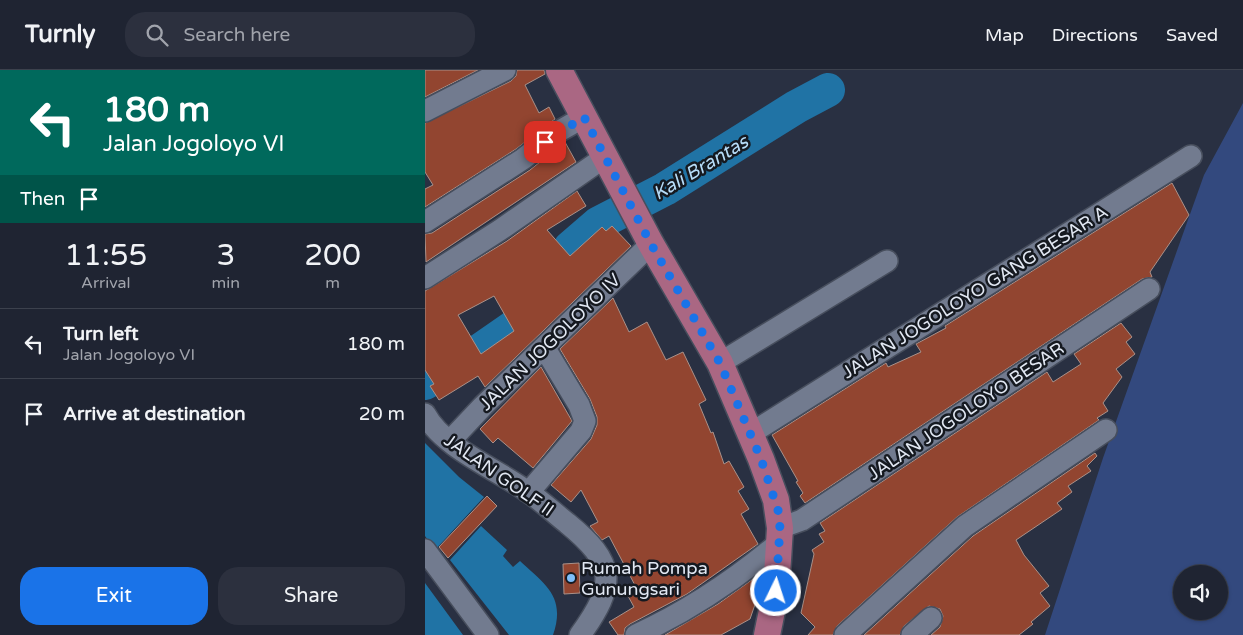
<!DOCTYPE html>
<html lang="en">
<head>
<meta charset="utf-8">
<style>
	body { margin:0; font-family:"Varela Round",sans-serif; background:#2c303e; color:#f1f3f6; height:100vh; display:flex; flex-direction:column; font-size:19px; white-space:nowrap }
	* { box-sizing:border-box; margin:0 }
	p { font-size:16px; color:#a1a4ac }
	.icon { flex:none; width:28px; height:28px; fill:none; stroke:currentColor; stroke-width:2; stroke-linecap:round; stroke-linejoin:round }
	.map { position:relative; flex:1; overflow:hidden }
	.details { display:flex; flex-direction:column; background:#1f2432; width:425px }
	.details>* { flex:none }
	.hud { background:#00695c; color:#fff; overflow:hidden }
	.buttons { position:absolute; left:748px; top:495px; display:grid; gap:10px }
	.buttons a { display:grid; place-items:center; width:55px; height:55px; border-radius:50%; background:#1f2432; box-shadow:0 1px 4px #0004,0 0 0 1px #3c414d; font-size:25px }
	.pin { position:absolute; display:grid; place-items:center; width:42px; height:42px; color:#fff; margin:-21px; border-radius:10px; box-shadow:0 2px 8px #0006 }
	.me { position:absolute; width:55px; margin:-28px; rotate:4deg; stroke-linejoin:round; filter:drop-shadow(0 0 4px #0008) }
	.turn { display:flex; align-items:center; gap:18px; height:105px; padding:0 20px; font-size:22px }
	.turn .icon { width:65px; height:65px; stroke-width:2.5 }
	.turn b { display:block; font-size:35px; line-height:42px }
	.then { display:flex; align-items:center; height:48px; padding:0 20px; background:#0003; gap:10px; font-size:19px }
	.eta { display:flex; justify-content:space-evenly; align-items:center; height:85px; text-align:center }
	.eta b { font-size:30px; font-weight:600; line-height:35px }
	.cta { display:flex; gap:10px; margin-top:auto; padding:10px 20px }
	.cta a { flex:1; height:58px; border-radius:20px; background:#1a73e8; color:#fff; font-size:20px; font-weight:600; line-height:58px; text-align:center }
	.cta a+a { background:#2c303e; color:#f1f3f6 }
	ul { padding:0; list-style:none }
	li { display:flex; align-items:center; gap:15px; height:70px; padding:0 20px; border-top:1px solid #3c414d }
	li div { flex:1 }
	li b { display:block; font-size:19px }
	li em { font-style:normal }
	header { display:flex; align-items:center; gap:30px; box-sizing:border-box; height:70px; padding:0 25px; background:#1f2432; border-bottom:1px solid #3c414d }
	header strong { font-size:24px }
	nav { display:flex; gap:28px; margin-inline-start:auto; font-size:18px }
	.search { width:350px; height:45px; background:#2c303e; display:flex; align-items:center; gap:12px; box-sizing:border-box; padding:0 18px; border-radius:20px; color:#a1a4ac; font-size:19px }
	main { display:flex; flex:1; min-height:0 }
	.map>svg:first-child { display:block }
</style>
</head>
<body>
<header>
<strong>Turnly</strong>
<div class="search"><svg class="icon" aria-label="search" viewBox="0 0 24 24"><circle cx="10" cy="10" r="6"/><path d="M15 15l6 6"/></svg>Search here</div>
<nav><a>Map</a><a>Directions</a><a>Saved</a></nav>
</header>
<main>
<section class="details">
<div class="hud">
<div class="turn"><svg class="icon" aria-label="left" viewBox="0 0 24 24"><path d="M17 20v-9H6M10 6l-5 5 5 5"/></svg><div><b>180 m</b>Jalan Jogoloyo VI</div></div>
<div class="then">Then<svg class="icon" aria-label="arrive" viewBox="0 0 24 24"><path d="M6 21V4h12l-3 4 3 4H6"/></svg></div>
</div>
<div class="eta">
<div><b>11:55</b><p>Arrival</p></div>
<div><b>3</b><p>min</p></div>
<div><b>200</b><p>m</p></div>
</div>
<ul>
<li><svg class="icon" aria-label="left" viewBox="0 0 24 24"><path d="M17 20v-9H6M10 6l-5 5 5 5"/></svg><div><b>Turn left</b><p>Jalan Jogoloyo VI</p></div><em>180 m</em></li>
<li><svg class="icon" aria-label="arrive" viewBox="0 0 24 24"><path d="M6 21V4h12l-3 4 3 4H6"/></svg><div><b>Arrive at destination</b></div><em>20 m</em></li>
</ul>
<div class="cta"><a>Exit</a><a>Share</a></div>
</section>
<div class="map">
<svg width="818" height="565" viewBox="0 0 818 565">
	<rect width="100%" height="100%" fill="#293042"/>
	<path fill="#33497e" fill-rule="evenodd" d="M818 33V565H620L678 388 779 105ZM756 504H794V541H756Z"/>
	<path fill="#2073a5" d="M0 373 34 407 59 427 10 480 0 466Z
		M56 456 82 480 78 486 88 497 95 491C121 515 141 527 128 565H84L25 490Z
		M0 513 38 565H0Z"/>
	<g fill="none" stroke-linecap="round" stroke-linejoin="round">
		<path stroke="#2073a5" stroke-width="34" d="M0 313 54 281 120 235 128 211 145 178 174 153 240 119 371 37 403 20"/>
	</g>
	<path fill="#924530" stroke="#aa9189" fill-rule="evenodd" d="M0 0H53L0 27Z
		M92 0H119L120 4 100 15 114 43 124 37 130 49 91 79 0 137V119L8 115 0 102V53L86 11 91 6Z
		M140 72 151 92 1 192 0 164 7 163 105 100Z
		M747 113 764 145 725 202 727 207 717 209 380 433 375 426 378 423 371 412 373 411 347 365 461 293 463 297 496 282 491 274 521 258 520 256Z
		M152 121 161 136 122 160 145 186 177 157 181 161 187 156 206 176 60 317 53 306 14 330 5 316 9 314 0 300V221L82 171ZM69 226 89 261 56 284 33 245Z
		M188 228 204 262 222 252 241 290 258 282 281 330 274 334 286 363 288 362 299 394 304 391 319 417 313 421 324 439 316 444 333 474 262 524 205 554 200 558 199 565H193L184 552 209 537 203 526 213 521 184 466 177 470 165 456 173 452 156 420 146 432 126 415 166 369 172 355V347L165 329 135 279Z
		M696 253 707 267 701 272 710 284 691 299 697 307 678 333 683 341 672 348 674 350 532 447 412 556 408 565H383L390 557 376 543 389 484 387 480 399 472 394 464 400 461 395 453 622 302 628 312 656 294 649 284Z
		M116 297 147 351 108 398 73 368 68 373 55 359Z
		M670 383 672 386 662 396 666 401 643 416 647 422 632 433 637 439 591 470 599 485 624 516 615 523 625 536 606 552 608 554 594 565H506L515 557 518 546 515 539 504 536 479 556 475 565H439L548 466Z
		M62 426 72 436 23 488 14 477Z
		M154 493 155 523 139 524 138 494Z
		M335 504 337 506 336 517 325 549 296 565H240L293 534Z"/>
	<g fill="none" stroke-linecap="round" stroke-linejoin="round">
		<g stroke="#474e5d" stroke-width="24">
			<path id="minor" d="M0 41 80 0
				M0 152 98 89 131 63 159 47
				M0 208 75 160 180 87
				M295 293 462 191
				M0 344C18 378 72 399 103 422 117 431 129 443 142 453 191 493 192 514 155 565
				M325 364 766 86
				M25 371 58 336 226 174
				M104 422 156 361 160 351 154 335 119 277
				M355 458 377 450 724 219
				M0 480 63 565
				M211 565C264 541 311 509 355 472
				M420 565 540 456 681 360
				M487 565 506 548"/>
		</g>
		<g stroke="#474e5d" stroke-width="29">
			<path id="major" d="M134 0 226 174 295 293 336 389 351 430 355 458 351 521 342 565"/>
		</g>
		<use href="#minor" stroke="#727b8f" stroke-width="21"/>
		<use href="#major" stroke="#aa6783" stroke-width="26"/>
	</g>
	<g fill="none" stroke-linecap="round" stroke-linejoin="round">
		<path stroke="#1a73e8" stroke-width="9" stroke-dasharray="0 16.2" d="M120 72 159 47 226 174 295 293 336 389 353 440 355 458 351 521"/>
	</g>
	<circle fill="#7ebef9" stroke="#151920" stroke-width="2" cx="146" cy="508" r="5"/>
	<g text-anchor="middle" stroke-width="5" stroke-linejoin="round" paint-order="stroke">
		<g font-size="18" fill="#e2e8f3" stroke="#151920">
			<text transform="translate(550 222) rotate(-32)" y="6">JALAN JOGOLOYO GANG BESAR A</text>
			<text transform="translate(125 272) rotate(-44)" y="6">JALAN JOGOLOYO IV</text>
			<text transform="translate(541 341) rotate(-34)" y="6">JALAN JOGOLOYO BESAR</text>
			<text transform="translate(74 405) rotate(35)" y="6">JALAN GOLF II</text>
		</g>
		<g font-size="18" fill="#e2e8f3" stroke="#151920" text-anchor="start">
			<text x="156" y="504">Rumah Pompa<tspan x="156" dy="21">Gunungsari</tspan></text>
		</g>
		<g font-size="19" font-style="italic" fill="#b6dcf8" stroke="#151920">
			<text transform="translate(275 97) rotate(-31)" y="7">Kali Brantas</text>
		</g>
	</g>
</svg>
<div class="buttons">
<a><svg class="icon" aria-label="sound" viewBox="0 0 24 24"><path d="M4 9h4l5-4v14l-5-4H4zM17 9q2 3 0 6"/></svg></a>
</div>
<div class="pin" style="left:120px;top:72px;background:#d93025"><svg class="icon" aria-label="arrive" viewBox="0 0 24 24"><path d="M6 21V4h12l-3 4 3 4H6"/></svg></div>
<svg class="me" style="left:351px;top:521px" viewBox="-20 -20 40 40"><circle r="17" fill="#1a73e8" stroke="#fff" stroke-width="3"/><path d="M0-11L8 9 0 5-8 9z" fill="#fff"/></svg>
</div>
</main>
</body>
</html>
